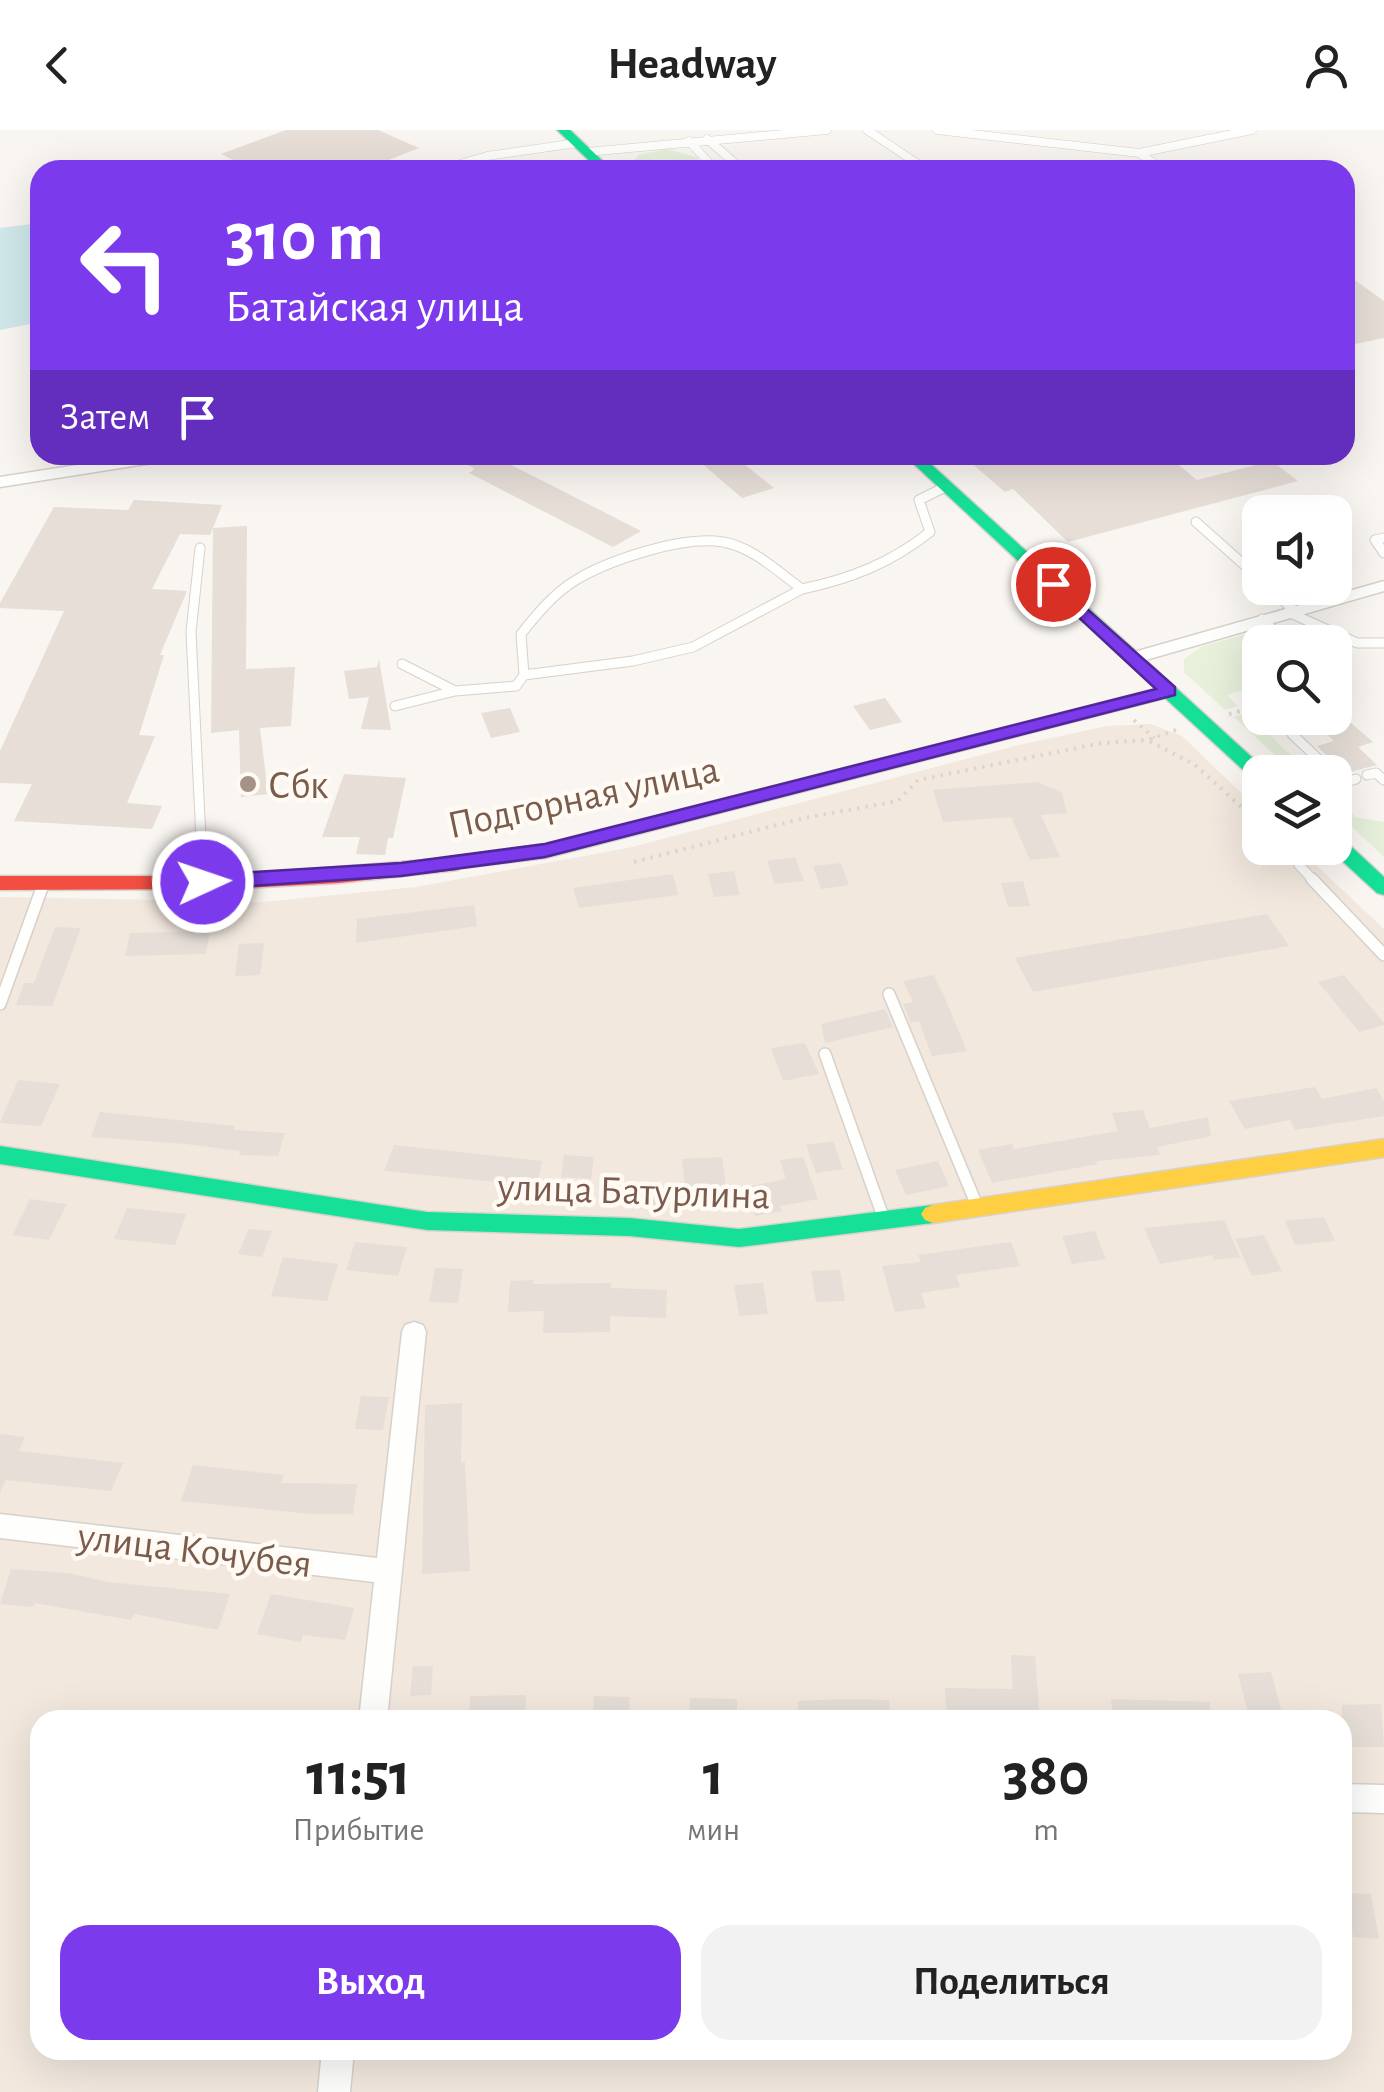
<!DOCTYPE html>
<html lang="ru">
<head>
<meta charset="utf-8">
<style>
	body { margin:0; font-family:"Alegreya Sans",sans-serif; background:#f2f2f2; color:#222; height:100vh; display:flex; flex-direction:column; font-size:38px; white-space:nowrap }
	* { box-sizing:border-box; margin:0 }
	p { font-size:32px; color:#767676 }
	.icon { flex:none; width:55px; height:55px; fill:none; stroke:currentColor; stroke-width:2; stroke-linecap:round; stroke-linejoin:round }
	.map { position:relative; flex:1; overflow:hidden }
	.details { position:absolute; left:30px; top:1580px; width:1322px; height:350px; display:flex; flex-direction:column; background:#fff; border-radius:30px; box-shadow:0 10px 40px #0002 }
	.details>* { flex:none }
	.hud { position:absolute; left:30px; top:30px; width:1325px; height:305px; border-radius:30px; box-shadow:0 10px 40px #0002; background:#7c3aed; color:#fff; overflow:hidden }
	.buttons { position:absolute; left:1242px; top:365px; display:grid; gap:20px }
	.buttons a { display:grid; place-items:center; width:110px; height:110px; border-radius:20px; background:#fff; box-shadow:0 10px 40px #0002; font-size:50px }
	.pin { position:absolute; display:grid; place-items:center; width:85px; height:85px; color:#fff; margin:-42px; border:5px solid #fff; border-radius:50%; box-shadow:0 2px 10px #0007 }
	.me { position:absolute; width:110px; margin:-55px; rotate:87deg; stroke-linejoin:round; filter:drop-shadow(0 0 8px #0008) }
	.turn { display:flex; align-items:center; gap:35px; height:210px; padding:0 30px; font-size:45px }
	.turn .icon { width:130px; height:130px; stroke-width:2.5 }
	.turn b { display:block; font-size:70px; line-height:85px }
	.then { display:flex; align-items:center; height:95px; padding:0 30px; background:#0003; gap:20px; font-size:38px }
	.eta { display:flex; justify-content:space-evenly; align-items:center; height:170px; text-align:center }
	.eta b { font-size:60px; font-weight:700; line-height:70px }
	.cta { display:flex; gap:20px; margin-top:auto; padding:20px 30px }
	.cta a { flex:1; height:115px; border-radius:30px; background:#7c3aed; color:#fff; font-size:40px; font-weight:700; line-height:115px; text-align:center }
	.cta a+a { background:#f2f2f2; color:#222 }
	header { display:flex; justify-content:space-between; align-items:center; height:130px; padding:0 30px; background:#fff; font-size:45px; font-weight:700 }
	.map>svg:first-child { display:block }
</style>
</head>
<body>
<header><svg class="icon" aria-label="back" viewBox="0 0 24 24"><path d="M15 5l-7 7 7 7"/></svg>Headway<svg class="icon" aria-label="person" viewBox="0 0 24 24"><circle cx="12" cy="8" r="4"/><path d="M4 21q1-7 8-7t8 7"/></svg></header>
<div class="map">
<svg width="1384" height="1962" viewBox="0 0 1384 1962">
	<rect width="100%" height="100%" fill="#f9f5f0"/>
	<path fill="#f2e8de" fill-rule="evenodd" d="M1150 594 1182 606 1260 681V718H1298L1384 799V1962H0V767L263 772 416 757 628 718 1019 615 1107 596ZM40 1590H1342V1920H40Z"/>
	<path fill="#e7f0db" d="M667 19 699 28 686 40H636L631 35 638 25Z
		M1246 504 1274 512H1260V555L1227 565 1237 576 1225 580 1184 542V529L1203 516Z
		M1246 583 1309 642H1293L1234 587Z
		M1335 667 1355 687 1384 692V727L1335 681Z"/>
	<path fill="#d0e8ea" d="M40 93V192L0 200V98Z"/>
	<path fill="#e6ded7" d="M286 0H378L419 18 363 40H253L221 24Z
		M1345 143 1384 171V208L1345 216Z
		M449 325H492L641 401 613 417 469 343 475 339Z
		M692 325H733L774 358 742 368Z
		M995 325H1167L1197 350 1272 331 1298 351 1068 412 1013 359 1005 362 970 332Z
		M134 370 222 375 213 398 247 396 246 539 295 537 291 596 260 598 268 664 241 667 239 600 211 603 213 398 210 405 180 404 152 459 187 461 160 525H164L139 605 155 606 127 673 162 676 152 699 14 691 32 654 0 653V621L64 481 0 478V473L54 377 128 380Z
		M379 529 391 600 361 599 369 567 349 569 344 541 377 537Z
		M885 568 902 592 870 600 853 576Z
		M510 578 520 602 491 608 481 583Z
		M1343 586 1373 612 1358 617 1377 635 1350 642 1339 638 1317 616 1334 611 1316 594Z
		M344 644 406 648 393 708H388L385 725 356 724 360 707H322Z
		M1038 652 1062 663 1067 683 1041 685 1060 727 1030 730 1011 687 943 692 933 660Z
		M795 727 804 751 775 754 767 731Z
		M841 733 849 755 821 759 813 736Z
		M734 741 740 765 714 767 708 744Z
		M673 744 678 765 579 778 573 758Z
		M1023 751 1030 776 1008 777 1001 753Z
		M474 775 477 796 356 813 357 789Z
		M1267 784 1289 816 1033 862 1015 828Z
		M55 797 81 798 52 876 16 875 24 853H34Z
		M210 801 206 824 125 826 130 803Z
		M264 813 260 845 235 846 239 814Z
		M934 845 944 866 967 921 932 926 919 891 911 893 903 874 913 872 903 851Z
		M1344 845 1384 893V895L1359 902 1318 852Z
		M885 879 893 897 825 913 821 894Z
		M805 913 819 944 783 951 771 918Z
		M18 950 60 954 41 996 0 993Z
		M1315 957 1322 969 1376 958 1384 971V986L1295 1000 1290 990 1245 999 1229 971Z
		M1143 980 1150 998 1208 987 1211 1006 1157 1017 1160 1025 1097 1031 1098 1034 992 1053 978 1020 1012 1014 1014 1019 1118 1001 1112 983Z
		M100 982 235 996 234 1000 285 1003 278 1026 239 1025 240 1021 186 1014 91 1007Z
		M833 1011 843 1039 816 1043 806 1015Z
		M394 1015 542 1031 537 1056 384 1041Z
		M564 1025 594 1027 591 1049 561 1047Z
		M722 1027 727 1064 686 1066 682 1029Z
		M803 1027 818 1069 780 1076 782 1081 755 1086 745 1057 786 1049 780 1030Z
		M938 1031 949 1056 906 1065 895 1040Z
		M633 1056 668 1057 667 1080 632 1078Z
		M30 1069 67 1074 49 1110 12 1105Z
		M127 1078 186 1084 175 1115 114 1109Z
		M1324 1087 1335 1111 1295 1115 1285 1091Z
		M1224 1090 1240 1127 1214 1130 1212 1125 1160 1134 1144 1098Z
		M249 1099 272 1101 262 1127 238 1124Z
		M1095 1101 1106 1129 1072 1134 1062 1106Z
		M1264 1105 1282 1141 1252 1146 1235 1109Z
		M355 1112 407 1117 398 1146 346 1140Z
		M1011 1112 1020 1136 956 1145 960 1157 921 1163 926 1178 895 1182 882 1136 921 1132 918 1125Z
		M283 1127 338 1134 327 1171 271 1166Z
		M435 1138 463 1139 458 1173 429 1172Z
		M840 1140 845 1171 816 1172 811 1141Z
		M533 1150V1154L611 1153V1158L667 1160 666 1188 610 1186V1202L543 1203 544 1181 508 1182 510 1151Z
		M763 1153 768 1184 739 1186 734 1155Z
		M361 1266 389 1267 383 1300 355 1299Z
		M462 1273 461 1332H465L470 1441 422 1444 425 1275Z
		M0 1304 25 1307 19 1321 123 1333 111 1361 6 1350 0 1363Z
		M193 1335 284 1345 281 1353 357 1354 353 1384H310L181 1371Z
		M11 1439 68 1443 108 1452 230 1464 218 1500 134 1484 131 1490 35 1473 33 1477 0 1474Z
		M271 1464 354 1478 345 1510 303 1505 301 1512 257 1504Z
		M1011 1525 1035 1526 1040 1590H947L945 1558 1013 1559Z
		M413 1536H433L431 1565 410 1566Z
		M1271 1542 1284 1590H1250L1238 1544Z
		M526 1565 525 1590H469L470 1566Z
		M594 1566 630 1567 628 1590H592Z
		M690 1568 737 1569V1590H689Z
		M843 1569 889 1570 890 1590H798V1571Z
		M1111 1569 1210 1572V1590H1113Z
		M1381 1574 1384 1617H1342V1575Z
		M1346 1763 1371 1764 1379 1809 1353 1807Z"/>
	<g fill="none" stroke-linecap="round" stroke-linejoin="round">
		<g stroke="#d7d1cb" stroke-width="9">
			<path id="lane-far2" d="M867 0 927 40
				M937 0 1139 23 1164 40
				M707 9 743 40
				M689 11 710 34 708 40
				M587 22 827 0
				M1139 23 1252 0
				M440 40 487 26 577 13"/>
		</g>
		<g stroke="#d7d1cb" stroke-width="11">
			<path id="lane-far1" d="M1196 392 1260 449
				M1384 408 1375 410 1384 423
				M200 418 191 502 203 751
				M1269 458 1295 481
				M1288 482 1357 513H1384
				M1262 489 1286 512
				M402 534 455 561
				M524 545 633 531 693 517 802 459
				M395 576 455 561 516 556 524 545 521 504C537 484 554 463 576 450 609 430 684 405 723 412 753 417 778 442 802 459 850 449 891 433 930 402L919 370 947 356
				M1294 588 1292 604 1332 642
				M1367 645 1376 643 1384 650
				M1335 646 1343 653 1356 649
				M1299 735 1314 751"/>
		</g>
		<g stroke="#d7d1cb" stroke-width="14">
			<path id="lane" d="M1312 749 1384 825
				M889 864 978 1078
				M0 874 43 755
				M825 924 885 1092"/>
		</g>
		<g stroke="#d7d1cb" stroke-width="3">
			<path id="street" d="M141 325H179L171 330 0 357V347Z
				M1384 451V461L1139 532H1127L1124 528 1127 524Z
				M414 1192 423 1195 426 1202 387 1590H359L374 1452 0 1408V1384L377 1428 402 1202 405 1195Z
				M1342 1654 1384 1655V1683L1342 1682Z
				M322 1920H354L350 1962H318Z"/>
		</g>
		<g stroke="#d9d2cb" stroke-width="3">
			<path id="fast" d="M557 0H570L612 40H599Z
				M904 325H921L1268 642H1260V651L1253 649 1165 568 545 728 444 740 441 735 451 728 545 714 1156 559Z
				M1335 707 1342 708 1384 747V765L1377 763 1328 718H1335Z
				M0 1016 427 1082 629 1088 739 1099 933 1075 941 1078 945 1084 941 1090 933 1093 739 1117 629 1106 427 1100 0 1034Z"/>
		</g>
		<g stroke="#d9d2cb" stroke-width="3">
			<path id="slow" d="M1384 1009V1027L933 1093 925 1090 921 1084 925 1078 933 1075Z"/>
		</g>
		<g stroke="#d9d2cb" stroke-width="3">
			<path id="jam" d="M451 728 461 735 458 740 338 753 226 759 0 760V746H226Z"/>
		</g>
		<path stroke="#dcd5d0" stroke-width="4" stroke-dasharray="2.5 6" stroke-linecap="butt" d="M1229 584 1260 576
			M1134 590 1154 608
			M1176 600 1147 610 1194 634 1260 694
			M634 732 804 688 898 671 918 650 1102 613 1147 610"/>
		<use href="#lane-far2" stroke="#fefefd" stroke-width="8"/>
		<use href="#lane-far1" stroke="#fefefd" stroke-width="9"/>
		<use href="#lane" stroke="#fefefd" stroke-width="11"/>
		<use href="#street" fill="#fefefd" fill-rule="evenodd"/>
		<use href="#fast" fill="#16e098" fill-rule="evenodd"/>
		<use href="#slow" fill="#ffcf43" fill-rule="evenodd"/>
		<use href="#jam" fill="#f24e42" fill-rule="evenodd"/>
	</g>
	<path fill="#7c3aed" stroke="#51269a" stroke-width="2.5" d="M1053 449 1175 557V565L545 727 401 746 203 759 193 752 203 745 401 733 545 714 1156 559 1047 458 1044 454Z"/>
	<circle fill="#a69286" stroke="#fffaf3" stroke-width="4" cx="248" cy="654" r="10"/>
	<g text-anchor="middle" stroke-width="9" stroke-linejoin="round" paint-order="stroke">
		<g font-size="40" fill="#7a5c4d" stroke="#fffaf3" text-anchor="start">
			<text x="268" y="668">Сбк</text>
		</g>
		<g font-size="40" fill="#7a5c4d" stroke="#fffaf3">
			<text transform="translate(583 666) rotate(-12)" y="14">Подгорная улица</text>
			<text transform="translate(634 1060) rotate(2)" y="14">улица Батурлина</text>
			<text transform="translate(195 1419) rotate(7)" y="14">улица Кочубея</text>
		</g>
	</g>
</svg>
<div class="buttons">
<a><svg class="icon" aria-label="sound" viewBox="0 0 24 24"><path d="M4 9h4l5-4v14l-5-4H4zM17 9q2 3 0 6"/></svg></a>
<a><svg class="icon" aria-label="search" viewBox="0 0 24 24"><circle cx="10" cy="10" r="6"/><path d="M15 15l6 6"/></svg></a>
<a><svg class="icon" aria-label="layers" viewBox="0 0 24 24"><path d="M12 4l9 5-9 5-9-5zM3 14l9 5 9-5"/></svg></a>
</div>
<div class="pin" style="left:1053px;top:454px;background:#d93025"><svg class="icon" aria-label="arrive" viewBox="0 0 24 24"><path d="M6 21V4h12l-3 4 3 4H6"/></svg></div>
<svg class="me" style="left:203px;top:752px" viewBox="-20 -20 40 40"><circle r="17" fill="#7c3aed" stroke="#fff" stroke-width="3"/><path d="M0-11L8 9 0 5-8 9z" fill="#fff"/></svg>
<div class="hud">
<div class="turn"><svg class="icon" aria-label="left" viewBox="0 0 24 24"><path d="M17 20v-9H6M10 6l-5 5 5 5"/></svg><div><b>310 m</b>Батайская улица</div></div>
<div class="then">Затем<svg class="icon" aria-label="arrive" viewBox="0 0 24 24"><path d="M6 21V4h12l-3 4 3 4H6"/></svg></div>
</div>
<section class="details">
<div class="eta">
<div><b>11:51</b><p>Прибытие</p></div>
<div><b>1</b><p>мин</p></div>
<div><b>380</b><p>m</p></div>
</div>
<div class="cta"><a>Выход</a><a>Поделиться</a></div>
</section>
</div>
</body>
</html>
